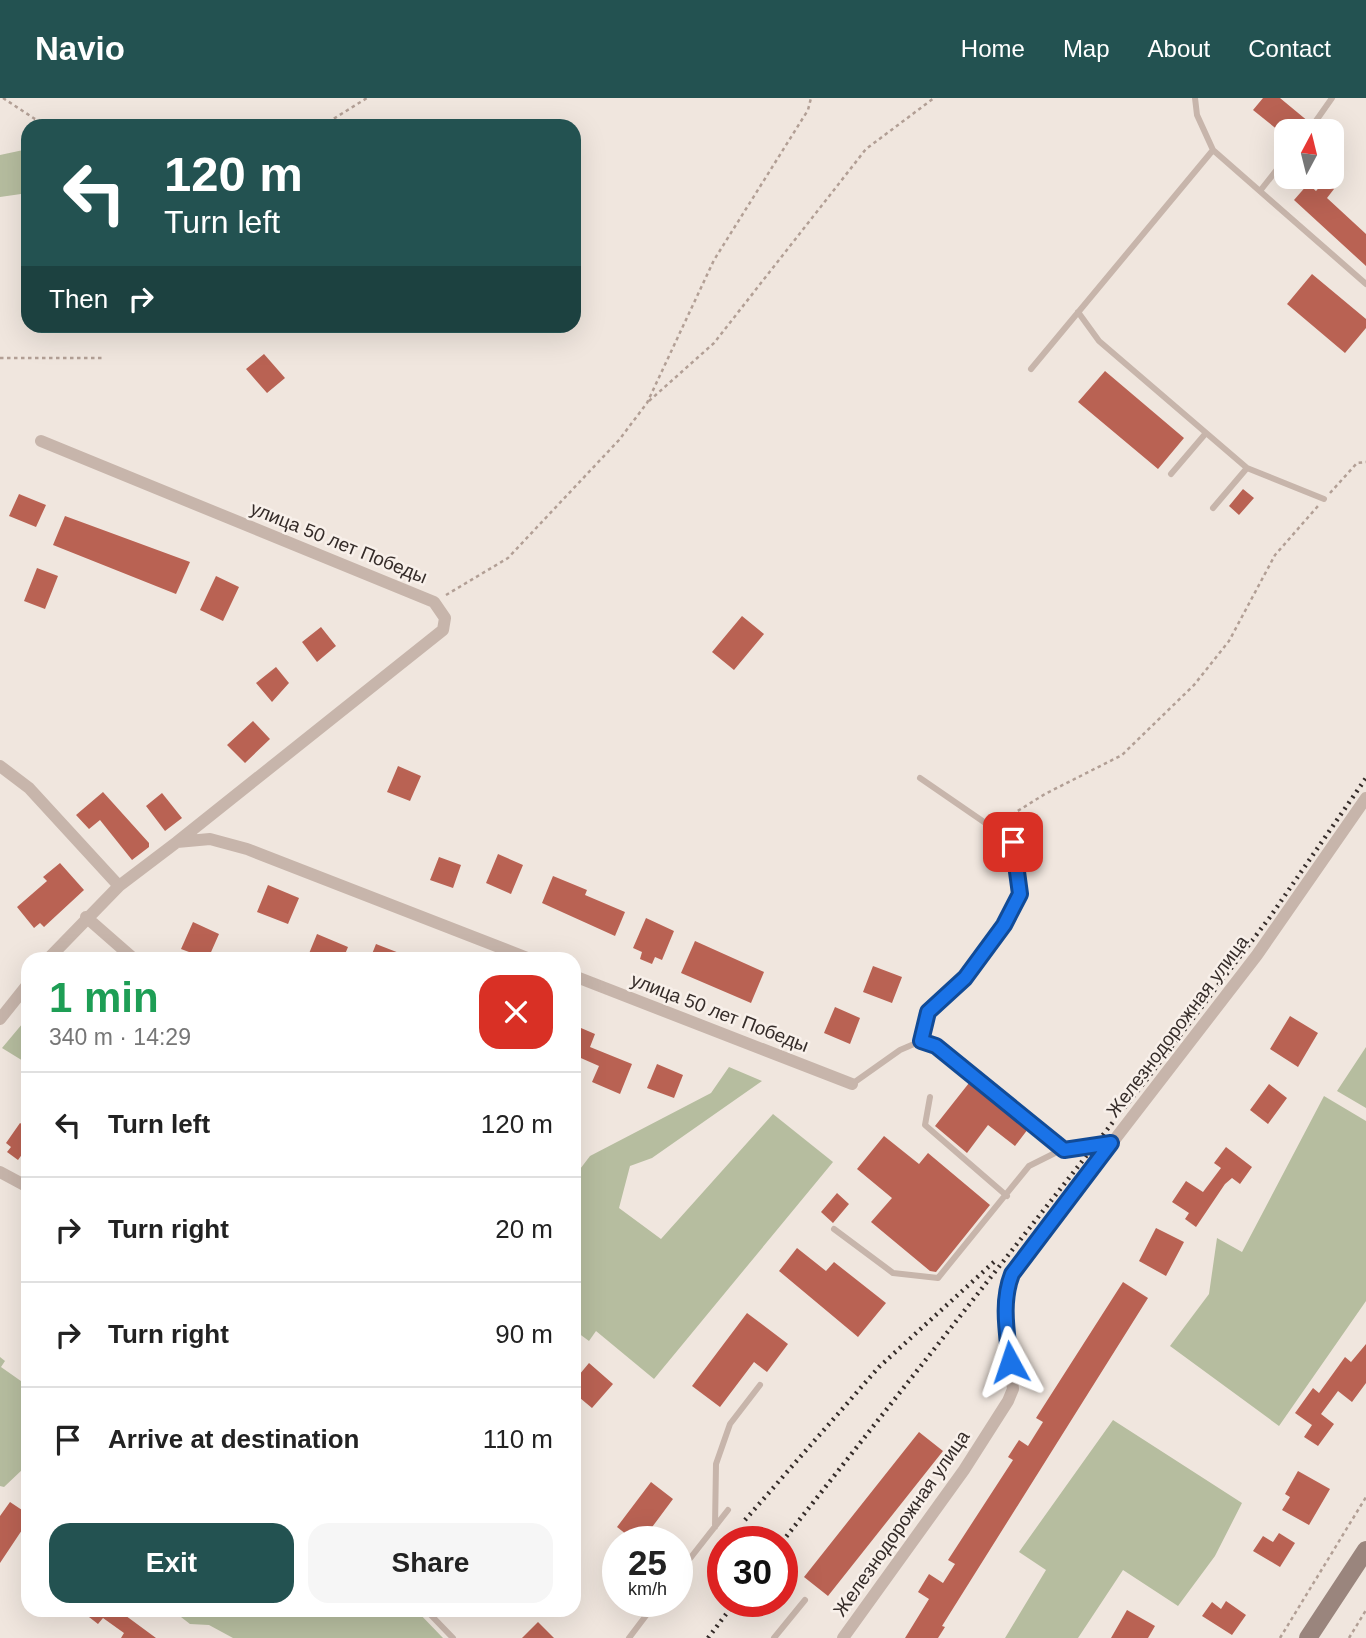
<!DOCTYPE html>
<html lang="en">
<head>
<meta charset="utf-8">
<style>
	body { margin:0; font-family:Arial,sans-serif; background:#f6f6f6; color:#222; height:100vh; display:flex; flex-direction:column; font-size:26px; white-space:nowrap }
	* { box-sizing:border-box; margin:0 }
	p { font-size:23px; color:#767676 }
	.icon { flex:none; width:38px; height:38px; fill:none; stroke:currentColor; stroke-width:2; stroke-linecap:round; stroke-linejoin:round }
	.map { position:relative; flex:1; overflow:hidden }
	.details { position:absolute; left:21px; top:854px; width:560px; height:665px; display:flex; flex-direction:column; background:#fff; border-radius:21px; box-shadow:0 7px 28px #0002 }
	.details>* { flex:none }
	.guide { position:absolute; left:21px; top:21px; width:560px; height:214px; border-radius:21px; box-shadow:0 7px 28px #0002; background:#235251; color:#fff; overflow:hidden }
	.needle { width:46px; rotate:7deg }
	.controls { position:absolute; left:1274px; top:21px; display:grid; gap:14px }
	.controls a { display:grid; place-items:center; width:70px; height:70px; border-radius:14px; background:#fff; box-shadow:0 7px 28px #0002; font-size:35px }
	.speed { position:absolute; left:602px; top:1428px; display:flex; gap:14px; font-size:35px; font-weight:700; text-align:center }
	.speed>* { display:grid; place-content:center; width:91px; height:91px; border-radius:50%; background:#fff; box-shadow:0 7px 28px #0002; line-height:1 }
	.speed small { font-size:18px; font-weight:400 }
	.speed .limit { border:10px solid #d22; background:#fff; color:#111 }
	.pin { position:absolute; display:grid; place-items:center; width:60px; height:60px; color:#fff; margin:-30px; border-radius:14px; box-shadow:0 4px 10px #0006 }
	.me { position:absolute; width:77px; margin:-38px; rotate:355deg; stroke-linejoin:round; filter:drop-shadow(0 0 5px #0008) }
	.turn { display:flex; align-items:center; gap:24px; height:147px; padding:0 28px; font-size:32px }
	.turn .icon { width:91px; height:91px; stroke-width:2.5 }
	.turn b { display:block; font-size:49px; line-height:60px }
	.then { display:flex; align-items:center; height:66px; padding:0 28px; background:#0003; gap:14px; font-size:26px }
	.round { display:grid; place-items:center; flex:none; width:74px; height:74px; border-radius:21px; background:#f6f6f6 }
	.head { display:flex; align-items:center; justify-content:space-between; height:119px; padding:0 28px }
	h1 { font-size:42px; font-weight:800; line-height:52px; color:#1e9e55 }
	.primary-button { display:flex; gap:14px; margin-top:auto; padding:14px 28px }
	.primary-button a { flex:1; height:80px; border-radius:21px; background:#235251; color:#fff; font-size:28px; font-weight:800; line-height:80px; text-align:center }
	.primary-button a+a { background:#f6f6f6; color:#222 }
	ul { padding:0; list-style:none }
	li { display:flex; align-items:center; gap:21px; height:105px; padding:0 28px; border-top:2px solid #e0e0e0 }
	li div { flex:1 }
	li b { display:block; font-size:26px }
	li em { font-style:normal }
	header { display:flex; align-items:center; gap:42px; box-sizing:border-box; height:98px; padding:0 35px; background:#235251; color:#fff }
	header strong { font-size:33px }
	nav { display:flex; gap:38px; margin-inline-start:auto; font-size:24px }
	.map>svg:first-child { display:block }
</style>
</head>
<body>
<header>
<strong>Navio</strong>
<nav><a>Home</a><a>Map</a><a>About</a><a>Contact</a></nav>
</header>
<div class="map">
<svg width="1366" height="1540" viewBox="0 0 1366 1540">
	<rect width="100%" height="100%" fill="#f0e6de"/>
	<path fill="#b6bd9f" d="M28 51V95L0 99V57Z
		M28 919V966L2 950Z
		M1366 949V1010L1337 993Z
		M729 969 762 983 652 1060 630 1068 619 1110 661 1141 773 1016 833 1064 654 1281 596 1233 589 1243 574 1232V1079L590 1058 711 995Z
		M1324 998 1366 1023V1203L1279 1328 1170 1248 1209 1196 1217 1140 1242 1154Z
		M0 1259 5 1263 1 1269 28 1288V1374L23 1371 4 1389 0 1388Z
		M1113 1322 1242 1405 1215 1458 1178 1508 1123 1472 1078 1540H1005L1046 1472 1019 1454Z
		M172 1512H416L443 1540H233L209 1527 190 1526Z"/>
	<path fill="#b96253" d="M1263 0H1280L1309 24V31L1320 33H1279L1253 12Z
		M1325 83 1334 91 1327 100 1366 136V168L1294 102 1308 86 1316 93Z
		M1312 176 1366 221V230L1345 255 1287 206Z
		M264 256 285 280 267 295 246 271Z
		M1105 273 1184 340 1158 371 1078 304Z
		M1243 391 1254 400 1239 417 1229 408Z
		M19 396 46 407 36 429 9 418Z
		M65 418 190 464 176 496 53 447Z
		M37 470 58 478 45 511 24 503Z
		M216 478 239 489 223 523 200 512Z
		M742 518 764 536 734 572 712 554Z
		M321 529 336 548 317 564 302 544Z
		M276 569 289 585 272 604 256 585Z
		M253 623 270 641 245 665 227 647Z
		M398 668 421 678 410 703 387 694Z
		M103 694 149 745V749L132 762 100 722 89 731 76 717Z
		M162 695 182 720 165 733 146 708Z
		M498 756 523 767 511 796 486 785Z
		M439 759 461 767 453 790 430 782Z
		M60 765 84 792 44 829 40 825 34 830 17 809 47 783 43 779Z
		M553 778 587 792 585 797 625 814 615 838 542 805Z
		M268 787 299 800 288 826 257 814Z
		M646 820 674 833 662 862 655 859 652 866 640 861 642 854 633 850Z
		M193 824 219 836 208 861H186L189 854 181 851Z
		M317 836 348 849 343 861H315L308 858Z
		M695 843 764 874 751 905 681 875Z
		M376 846 412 860V861H370Z
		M873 868 902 879 892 905 863 894Z
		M835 909 860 920 850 946 824 935Z
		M1290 918 1318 935 1298 969 1270 951Z
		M574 927 595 936 590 949 632 966 620 996 592 984 599 968 574 957Z
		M657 966 683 977 674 1000 647 990Z
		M969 985 1028 1031 1015 1048 988 1027 967 1055 935 1028Z
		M1269 986 1287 1000 1268 1026 1250 1012Z
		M20 1025 28 1030V1059L23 1055 18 1062 7 1054 11 1049 6 1045Z
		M884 1038 919 1066 928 1055 990 1107 936 1174 930 1173 871 1124 892 1100 857 1071Z
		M1226 1049 1252 1069 1240 1086 1232 1080 1225 1086 1196 1129 1185 1121 1189 1115 1172 1104 1186 1083 1203 1094 1221 1070 1214 1065Z
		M837 1095 849 1106 833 1125 821 1114Z
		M1156 1130 1184 1144 1166 1178 1139 1163Z
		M797 1150 826 1173 834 1164 886 1205 858 1239 779 1173Z
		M1123 1184 1148 1200 942 1528 945 1529 938 1540H905L929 1501 918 1494 929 1476 943 1485 955 1466 948 1462 1013 1362 1008 1359 1019 1342 1028 1348 1043 1324 1036 1320Z
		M747 1215 788 1246 767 1274 754 1264 720 1309 692 1288Z
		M1366 1246V1285L1352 1304 1338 1293 1321 1316 1334 1326 1318 1348 1304 1339 1312 1327 1295 1315 1313 1290 1319 1295 1345 1259 1351 1264Z
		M589 1265 613 1286 592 1310 574 1295V1283Z
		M919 1334 943 1353 828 1498 804 1479Z
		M1298 1373 1330 1391 1309 1427 1282 1412 1290 1399 1285 1396Z
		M651 1384 673 1401 641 1444H636L617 1429Z
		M10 1404 28 1416V1423L0 1465V1418Z
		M1279 1435 1295 1445 1280 1469 1253 1453 1263 1438 1273 1444Z
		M1226 1503 1246 1517 1232 1537 1202 1518 1212 1504 1221 1511Z
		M80 1512H118L156 1540H121L124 1535 103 1520 98 1526Z
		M1127 1512 1155 1528 1148 1540H1111Z
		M538 1524 554 1540H522Z"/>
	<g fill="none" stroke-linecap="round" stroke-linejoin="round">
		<path stroke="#b29f95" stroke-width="2.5" stroke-dasharray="3.5 3.5" stroke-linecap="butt" d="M3 0 35 21 59 28
			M322 28 367 0
			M0 260H102
			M649 303 714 245 866 51 934 0
			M1330 395 1357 365 1366 364
			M446 497 508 460 619 342 647 305 714 162 808 12 811 0
			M1000 724 1045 696 1122 657 1194 587 1229 543 1275 457 1318 408
			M1280 1540 1366 1399
			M1349 1540 1366 1512"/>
		<path stroke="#c7b5ab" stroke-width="6" d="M1195 0 1197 17 1213 52
			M1313 27 1332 0
			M1260 93 1286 60
			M1078 214 1099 243 1247 370 1324 401
			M1031 271 1213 52 1366 186
			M1171 376 1206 335
			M1213 410 1247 370
			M920 680 1013 744 1020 796 1004 827 966 880 928 914 921 943
			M852 986 900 952 921 943 936 948 1064 1052
			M930 999 925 1027 1007 1098
			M834 1131 893 1175 938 1180 1029 1068 1057 1054 1109 1046
			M715 1429 716 1366 730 1326 760 1287
			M677 1477 728 1412
			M426 1512 453 1540
			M629 1540 657 1503
			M774 1540 805 1502"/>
		<path stroke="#c7b5ab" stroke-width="12" d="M41 343 434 504 445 520 443 532 177 744
			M0 668 29 690 119 788
			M86 819 134 861
			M48 861 119 788 177 744 210 741 247 751 530 861
			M574 878 852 986
			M0 921 28 886
			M0 1074 28 1089
			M843 1540 964 1372 1008 1303 1013 1291C1009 1254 998 1211 1011 1176L1257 857 1366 700"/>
		<path stroke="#9a857d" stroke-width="18" d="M1308 1540 1366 1452"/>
		<path stroke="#352c29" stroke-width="4.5" stroke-dasharray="2 5" stroke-linecap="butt" d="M745 1422 879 1269 995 1163
			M782 1444 1147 981 1270 819 1366 680
			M708 1540 736 1503"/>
	</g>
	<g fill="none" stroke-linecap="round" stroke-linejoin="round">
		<g stroke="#114b97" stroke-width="18">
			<path id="route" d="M1010 1264C1007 1234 1001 1204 1012 1176L1111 1045 1064 1052 936 948 921 943 928 914 965 880 1004 827 1020 796 1013 744"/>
		</g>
		<use href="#route" stroke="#1a73e8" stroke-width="12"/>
	</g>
	<g text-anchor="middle" stroke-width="5" stroke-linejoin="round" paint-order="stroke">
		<g font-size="19" fill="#352c29" stroke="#f8f0ea">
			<text transform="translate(339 444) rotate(22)" y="7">улица 50 лет Победы</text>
			<text transform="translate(720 914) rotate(21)" y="7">улица 50 лет Победы</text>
			<text transform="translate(1177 928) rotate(-53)" y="7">Железнодорожная улица</text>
			<text transform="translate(901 1425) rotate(-55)" y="7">Железнодорожная улица</text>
		</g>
	</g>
</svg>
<div class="controls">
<a><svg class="needle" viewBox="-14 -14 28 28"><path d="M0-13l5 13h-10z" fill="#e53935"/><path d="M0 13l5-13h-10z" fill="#767676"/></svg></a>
</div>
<div class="speed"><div>25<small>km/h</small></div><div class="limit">30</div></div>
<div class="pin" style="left:1013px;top:744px;background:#d93025"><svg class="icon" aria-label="arrive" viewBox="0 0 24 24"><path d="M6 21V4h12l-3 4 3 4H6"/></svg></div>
<svg class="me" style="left:1010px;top:1264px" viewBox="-20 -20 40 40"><path d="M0-17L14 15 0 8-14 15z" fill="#1a73e8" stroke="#fff" stroke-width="4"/></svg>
<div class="guide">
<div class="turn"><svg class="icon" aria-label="left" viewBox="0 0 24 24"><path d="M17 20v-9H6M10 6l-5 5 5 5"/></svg><div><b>120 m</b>Turn left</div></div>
<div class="then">Then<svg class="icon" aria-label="right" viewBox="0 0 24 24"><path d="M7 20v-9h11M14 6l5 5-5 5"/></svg></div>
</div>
<section class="details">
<div class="head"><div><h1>1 min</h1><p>340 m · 14:29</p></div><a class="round" style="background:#d93025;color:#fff"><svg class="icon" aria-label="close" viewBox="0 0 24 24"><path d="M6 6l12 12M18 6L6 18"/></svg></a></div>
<ul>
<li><svg class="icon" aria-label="left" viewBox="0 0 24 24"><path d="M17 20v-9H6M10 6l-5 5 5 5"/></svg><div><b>Turn left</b></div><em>120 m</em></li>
<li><svg class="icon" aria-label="right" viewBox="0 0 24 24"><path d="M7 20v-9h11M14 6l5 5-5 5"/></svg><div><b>Turn right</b></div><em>20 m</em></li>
<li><svg class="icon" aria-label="right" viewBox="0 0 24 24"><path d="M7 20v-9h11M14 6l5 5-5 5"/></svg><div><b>Turn right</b></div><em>90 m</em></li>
<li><svg class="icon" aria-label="arrive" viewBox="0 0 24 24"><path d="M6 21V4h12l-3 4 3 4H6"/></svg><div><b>Arrive at destination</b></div><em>110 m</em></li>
</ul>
<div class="primary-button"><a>Exit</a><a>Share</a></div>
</section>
</div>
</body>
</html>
